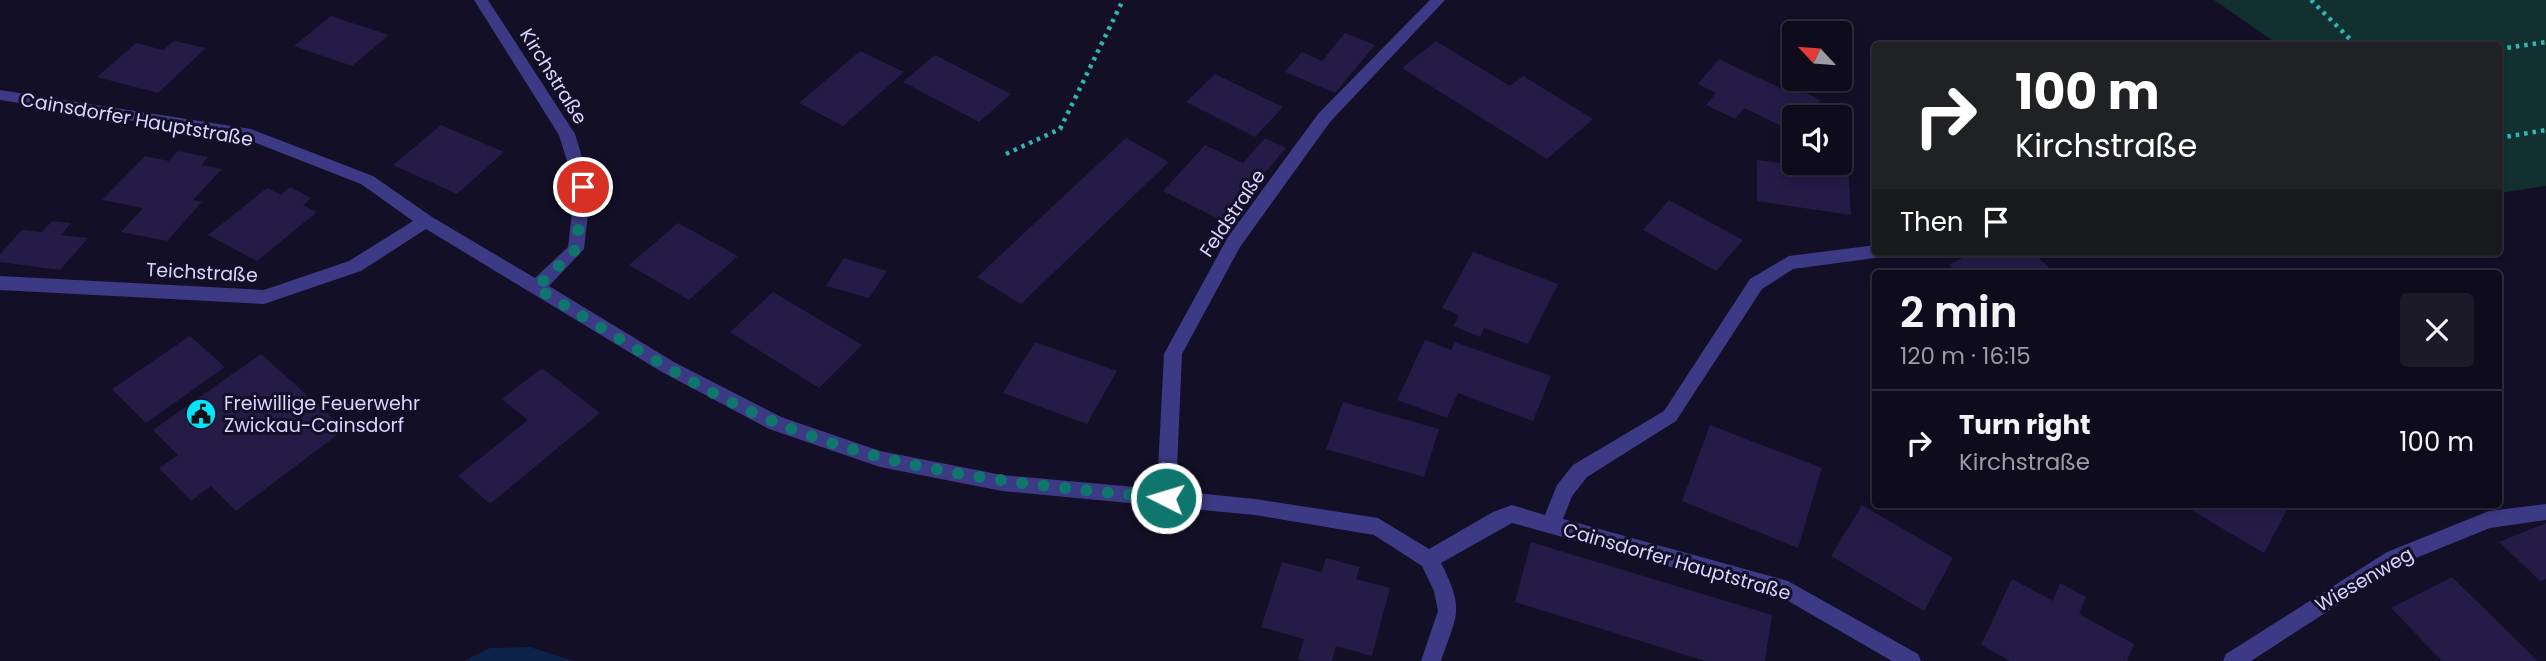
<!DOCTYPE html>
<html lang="en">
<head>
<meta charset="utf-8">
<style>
	body { margin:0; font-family:Poppins,sans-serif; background:#1c1929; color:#f1f3f6; height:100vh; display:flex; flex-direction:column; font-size:26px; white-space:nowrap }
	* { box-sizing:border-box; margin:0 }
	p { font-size:23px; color:#9b9ba3 }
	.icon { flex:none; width:38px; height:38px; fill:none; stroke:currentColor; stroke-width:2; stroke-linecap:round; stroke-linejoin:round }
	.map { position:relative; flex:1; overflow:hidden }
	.panel { position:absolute; left:1872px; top:270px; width:630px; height:238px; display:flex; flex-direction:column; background:#0e0b1c; border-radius:7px; box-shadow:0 4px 10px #0003,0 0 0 2px #2e2b3b }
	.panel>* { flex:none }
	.hud { position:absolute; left:1872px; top:42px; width:630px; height:214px; border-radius:7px; box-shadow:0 4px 10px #0003,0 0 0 2px #2e2b3b; background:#202124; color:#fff; overflow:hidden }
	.needle { width:46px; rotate:296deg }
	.tools { position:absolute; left:1782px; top:21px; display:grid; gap:14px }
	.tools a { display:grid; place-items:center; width:70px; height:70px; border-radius:7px; background:#0e0b1c; box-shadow:0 4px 10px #0003,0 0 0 2px #2e2b3b; font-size:35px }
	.pin { position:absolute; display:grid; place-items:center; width:60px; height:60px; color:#fff; margin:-30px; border:4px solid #fff; border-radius:50%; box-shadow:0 2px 7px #0007 }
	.me { position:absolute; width:77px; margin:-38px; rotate:275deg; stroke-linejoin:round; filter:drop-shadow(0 0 5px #0008) }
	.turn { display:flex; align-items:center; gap:24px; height:147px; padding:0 28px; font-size:32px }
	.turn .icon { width:91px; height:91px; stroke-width:2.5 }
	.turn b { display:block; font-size:49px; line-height:60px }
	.then { display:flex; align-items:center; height:66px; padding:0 28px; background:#0003; gap:14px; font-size:26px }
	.round { display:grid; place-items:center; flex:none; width:74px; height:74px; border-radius:7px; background:#1c1929 }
	.overview { display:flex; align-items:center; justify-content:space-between; height:119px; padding:0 28px }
	h1 { font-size:42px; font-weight:600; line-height:52px }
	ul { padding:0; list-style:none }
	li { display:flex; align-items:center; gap:21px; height:105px; padding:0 28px; border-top:2px solid #2e2b3b }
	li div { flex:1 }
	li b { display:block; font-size:26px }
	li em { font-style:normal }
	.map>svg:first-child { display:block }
</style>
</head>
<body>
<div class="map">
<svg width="2546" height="661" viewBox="0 0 2546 661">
	<rect width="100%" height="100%" fill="#130f26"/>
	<path fill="#12302f" d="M2214 0H2546V186L2499 193V46L2279 45Z"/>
	<path fill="#0c2248" d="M530 647 574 661H464L490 648Z"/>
	<path fill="#241b47" d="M331 16 389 35 352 66 294 46Z
		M1345 33 1375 45 1335 93 1285 72 1302 52 1322 61Z
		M174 41 206 48 158 93 97 77 136 43 163 50Z
		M1436 41 1510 86 1523 76 1593 119 1547 159 1402 68Z
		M860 51 904 72 843 126 799 103Z
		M935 55 1011 94 979 122 903 82Z
		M1719 59 1782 89 1786 84 1821 100 1808 117H1794V132L1744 108 1735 119 1706 105 1716 93 1698 84Z
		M1215 74 1283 107 1255 137 1186 102Z
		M441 125 504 152 457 194 393 165Z
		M1126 138 1169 162 1021 304 977 277Z
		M1265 138 1286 148 1223 221 1163 191 1205 145 1243 163Z
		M178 151 208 157 201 165 222 169 193 200 202 202 167 241 121 232 143 208 102 200 145 156 169 161Z
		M1757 160 1817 168V163H1848L1851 215 1757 201Z
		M290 187 311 198 303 205 317 212 257 261 208 235 267 188 281 195Z
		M1669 200 1743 240 1716 271 1643 230Z
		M52 221 71 223 61 235 88 238 60 270 0 262V254L22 230 42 232Z
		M678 223 738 256 689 300 629 265Z
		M1473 252 1558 284 1528 344 1484 328 1480 337 1454 326 1459 315 1442 308Z
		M1974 252H2032L2055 273H1957L1949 265Z
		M844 258 887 271 869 298 826 286Z
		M773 292 862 345 819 388 730 332Z
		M190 336 225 367 146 423 112 389Z
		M1425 340 1451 350 1455 342 1551 376 1533 421 1458 393 1447 418 1397 400Z
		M1035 342 1117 371 1087 424 1003 393Z
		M261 354 345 429 236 511 211 486 191 501 159 468 178 455 153 430Z
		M542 368 600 413 490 504 458 476 528 420 502 399Z
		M1343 402 1439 429 1424 477 1326 449Z
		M1710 425 1822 468 1798 548 1682 501Z
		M2181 504H2290L2264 553Z
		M1862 505 1953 558 1924 611 1831 556Z
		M2546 523V579L2540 581 2499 542Z
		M1531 542 1772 615 1765 661H1705L1515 602Z
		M1326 558 1360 567 1356 579 1390 588 1372 656 1336 646 1332 661H1305L1298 659 1304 639 1261 627 1282 562 1322 572Z
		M2452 577 2538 661H2442L2391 608Z
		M2012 579 2053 601 2060 583 2086 597 2079 614 2134 644 2127 661H2010L1981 645Z"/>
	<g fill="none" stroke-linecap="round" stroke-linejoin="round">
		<path stroke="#2fb8b0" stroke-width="4.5" stroke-dasharray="3.5 5" stroke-linecap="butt" d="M2311 0 2357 46
			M2499 49 2546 42
			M2499 138 2546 130
			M1006 154 1060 129 1123 0"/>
		<path fill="#3d3a85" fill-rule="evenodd" d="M474 0H488L575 134 591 187 584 249 549 286 674 362 781 417 880 451 1002 475 1157 489 1164 354 1228 237 1318 114 1430 0H1445L1330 122 1240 247 1182 354 1176 491 1255 499 1378 518 1429 549 1493 512 1512 505 1545 515 1557 485 1573 465 1664 411 1750 279 1789 256 1876 245V252H1884L1882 257 1793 269 1762 289 1676 421 1587 477 1572 496 1563 519 1788 581 1918 654 1921 661H1892L1783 598 1512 523 1441 563C1465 610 1457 614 1441 661H1421L1438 611 1434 591 1422 566 1374 535 1255 515 1002 491 880 467 769 429 662 372 426 229 361 271 264 304 0 290V276L264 290 349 261 413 221 361 184 243 138 0 100V90L251 129 373 176 432 217 535 278 568 247 575 187 559 135Z
			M2546 504V520L2490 528 2401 564 2251 661H2223L2226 654 2387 552 2489 511Z"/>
	</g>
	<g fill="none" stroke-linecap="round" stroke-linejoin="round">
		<path stroke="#0f766e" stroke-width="12" stroke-dasharray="0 21.6" d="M583 187 576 249 536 288C612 333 696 390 777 423 903 475 1031 485 1166 498"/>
	</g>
	<defs>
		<g id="civic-disc" transform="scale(1.575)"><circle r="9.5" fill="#00e5ff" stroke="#130f26"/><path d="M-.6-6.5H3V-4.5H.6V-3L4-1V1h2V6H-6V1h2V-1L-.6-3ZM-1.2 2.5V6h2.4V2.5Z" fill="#111"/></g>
	</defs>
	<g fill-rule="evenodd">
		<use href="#civic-disc" x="201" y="414"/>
	</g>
	<g text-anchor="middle" stroke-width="6" stroke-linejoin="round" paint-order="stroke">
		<g font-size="19" fill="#d9d4ff" stroke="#130f26">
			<text transform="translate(554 76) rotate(58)" y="7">Kirchstraße</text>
			<text transform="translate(137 119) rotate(10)" y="7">Cainsdorfer Hauptstraße</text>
			<text transform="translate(1232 213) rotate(-56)" y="7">Feldstraße</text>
			<text transform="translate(202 272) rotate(3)" y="7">Teichstraße</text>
			<text transform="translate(1677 561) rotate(16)" y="7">Cainsdorfer Hauptstraße</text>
			<text transform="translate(2364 579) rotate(-30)" y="7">Wiesenweg</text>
		</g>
		<g font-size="19" fill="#d9d4ff" stroke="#130f26" text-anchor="start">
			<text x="224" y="410">Freiwillige Feuerwehr<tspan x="224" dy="22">Zwickau-Cainsdorf</tspan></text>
		</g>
	</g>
</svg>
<div class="tools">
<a><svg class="needle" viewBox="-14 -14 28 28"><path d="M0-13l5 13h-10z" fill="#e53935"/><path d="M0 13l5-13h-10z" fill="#9b9ba3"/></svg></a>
<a><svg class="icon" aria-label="sound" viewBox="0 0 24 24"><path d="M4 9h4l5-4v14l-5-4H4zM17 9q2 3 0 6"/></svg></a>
</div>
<div class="pin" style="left:583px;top:187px;background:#d93025"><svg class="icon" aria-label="arrive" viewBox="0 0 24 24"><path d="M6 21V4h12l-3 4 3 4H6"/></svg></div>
<svg class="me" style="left:1166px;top:498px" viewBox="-20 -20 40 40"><circle r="17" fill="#0f766e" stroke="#fff" stroke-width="3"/><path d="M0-11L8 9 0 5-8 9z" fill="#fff"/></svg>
<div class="hud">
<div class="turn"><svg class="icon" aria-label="right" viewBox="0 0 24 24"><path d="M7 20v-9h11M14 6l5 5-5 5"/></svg><div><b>100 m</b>Kirchstraße</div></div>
<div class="then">Then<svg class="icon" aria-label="arrive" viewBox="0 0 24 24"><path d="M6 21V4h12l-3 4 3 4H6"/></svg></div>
</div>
<section class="panel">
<div class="overview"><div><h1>2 min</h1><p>120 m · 16:15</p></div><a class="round"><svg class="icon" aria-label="close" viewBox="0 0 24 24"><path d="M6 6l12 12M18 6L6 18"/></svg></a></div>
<ul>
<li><svg class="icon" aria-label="right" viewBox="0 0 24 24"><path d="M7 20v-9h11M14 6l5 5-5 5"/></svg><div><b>Turn right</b><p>Kirchstraße</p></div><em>100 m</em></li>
</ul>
</section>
</div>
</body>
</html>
